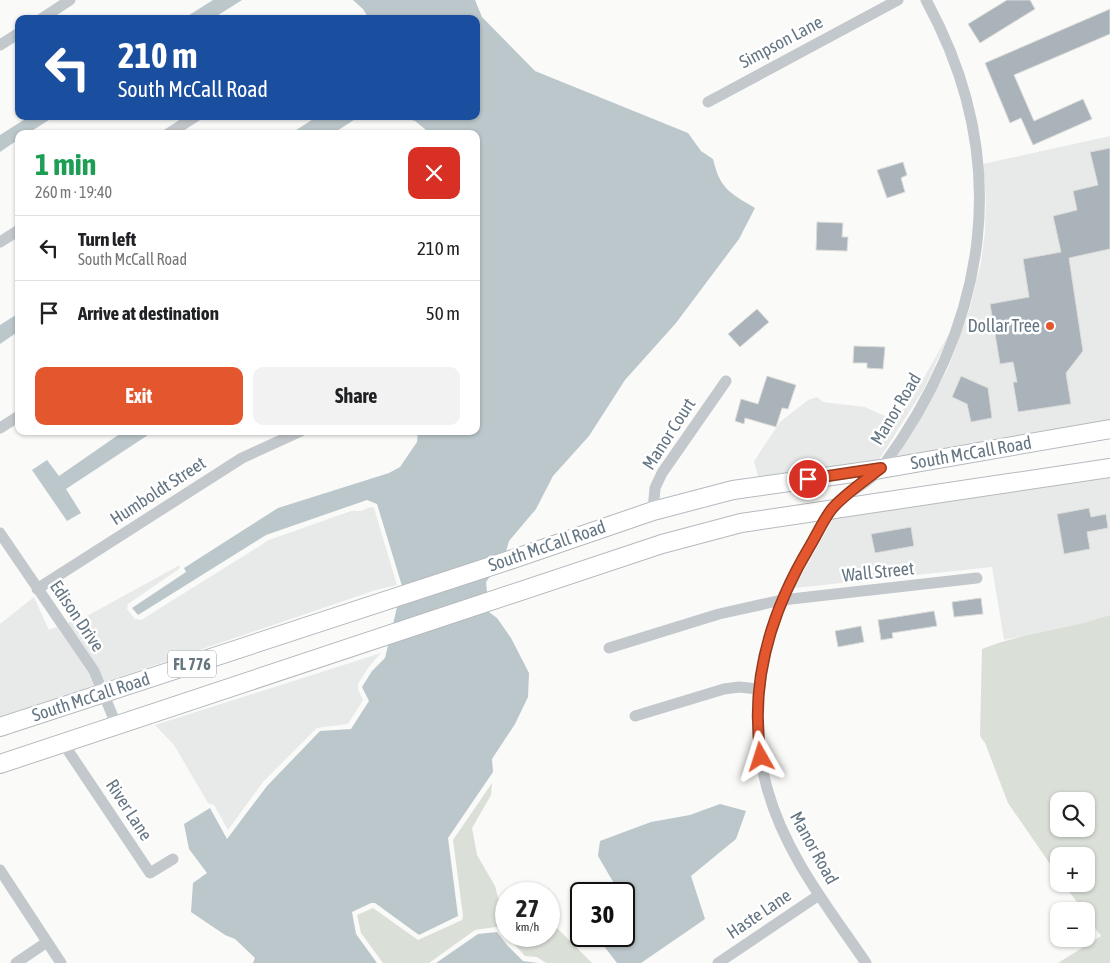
<!DOCTYPE html>
<html lang="en">
<head>
<meta charset="utf-8">
<style>
	body { margin:0; font-family:"Asap Condensed",sans-serif; background:#f2f2f2; color:#202124; height:100vh; display:flex; flex-direction:column; font-size:19px; white-space:nowrap }
	* { box-sizing:border-box; margin:0 }
	p { font-size:16px; color:#757577 }
	.icon { flex:none; width:28px; height:28px; fill:none; stroke:currentColor; stroke-width:2; stroke-linecap:round; stroke-linejoin:round }
	.map { position:relative; flex:1; overflow:hidden }
	.details { position:absolute; left:15px; top:130px; width:465px; height:305px; display:flex; flex-direction:column; background:#fff; border-radius:10px; box-shadow:0 1px 4px #0004 }
	.details>* { flex:none }
	.hud { position:absolute; left:15px; top:15px; width:465px; height:105px; border-radius:10px; box-shadow:0 1px 4px #0004; background:#1a4fa0; color:#fff; overflow:hidden }
	.fabs { position:absolute; left:1050px; top:792px; display:grid; gap:10px }
	.fabs a { display:grid; place-items:center; width:45px; height:45px; border-radius:10px; background:#fff; box-shadow:0 1px 4px #0004; font-size:25px }
	.speed { position:absolute; left:495px; top:882px; display:flex; gap:10px; font-size:25px; font-weight:700; text-align:center }
	.speed>* { display:grid; place-content:center; width:65px; height:65px; border-radius:50%; background:#fff; box-shadow:0 1px 4px #0004; line-height:1 }
	.speed small { font-size:12px; font-weight:400 }
	.speed .limit { border:2px solid #111; border-radius:8px; background:#fff; color:#111 }
	.pin { position:absolute; display:grid; place-items:center; width:42px; height:42px; color:#fff; margin:-21px; border:2px solid #fff; border-radius:50%; box-shadow:0 1px 5px #0007 }
	.me { position:absolute; width:55px; margin:-28px; rotate:354deg; stroke-linejoin:round; filter:drop-shadow(0 0 4px #0008) }
	.turn { display:flex; align-items:center; gap:18px; height:105px; padding:0 20px; font-size:22px }
	.turn .icon { width:65px; height:65px; stroke-width:2.5 }
	.turn b { display:block; font-size:35px; line-height:42px }
	.round { display:grid; place-items:center; flex:none; width:52px; height:52px; border-radius:10px; background:#f2f2f2 }
	.overview { display:flex; align-items:center; justify-content:space-between; height:85px; padding:0 20px }
	h1 { font-size:30px; font-weight:700; line-height:38px; color:#1e9e55 }
	.primary-button { display:flex; gap:10px; margin-top:auto; padding:10px 20px }
	.primary-button a { flex:1; height:58px; border-radius:10px; background:#e4572e; color:#fff; font-size:20px; font-weight:700; line-height:58px; text-align:center }
	.primary-button a+a { background:#f2f2f2; color:#202124 }
	ul { padding:0; list-style:none }
	li { display:flex; align-items:center; gap:15px; height:65px; padding:0 20px; border-top:1px solid #e0e0e0 }
	li div { flex:1 }
	li b { display:block; font-size:19px }
	li em { font-style:normal }
	.map>svg:first-child { display:block }
</style>
</head>
<body>
<div class="map">
<svg width="1110" height="963" viewBox="0 0 1110 963">
	<rect width="100%" height="100%" fill="#fafaf8"/>
	<path fill="#e8e9e9" d="M1110 136V423L894 460 935 393 949 366 970 308 981 262 985 232 986 200 983 164Z
		M950 332 925 387 877 463 759 480 754 462 760 452 780 422 808 400 817 397 823 402 865 407 889 418 907 407Z
		M1110 477V615L1090 622 1004 640 992 567 794 588 836 514Z
		M371 507 374 508 397 585 376 590 105 682 98 668 67 623 87 616 180 565 179 569 128 604 127 609 135 619 141 620 269 540 351 511H361Z
		M34 597 49 630 57 627 89 674 94 686 0 717V624Z
		M381 653 368 668 358 684V689L363 700 348 724 317 728 263 782 228 830 214 805 208 803 174 745 155 725Z"/>
	<path fill="#dadfd7" fill-rule="evenodd" d="M1110 615V963H1058L1101 936 1086 916V911H1083L1064 884H1086V856H1059V877L1008 803 985 743 980 736 982 649C1023 632 1068 630 1110 615ZM1059 801H1086V829H1059Z
		M492 783 491 795 472 828 477 855 495 886 500 905H506V936H549V920L592 963H546L537 957 525 956 501 929 496 927 475 930 429 963H383L361 933 357 915 373 908 418 940 462 920 463 916 453 840Z"/>
	<path fill="#bbc7cb" d="M213 0H242L212 19H183Z
		M353 0H475L482 17 535 71 688 133 701 151 713 159C720 189 730 193 755 208L739 239 676 323 625 380 589 436 553 476 536 509 509 541 505 555 486 582 489 612 497 618 511 638 529 673 528 697 515 724 492 759 493 772 448 838 458 916 419 935 375 903H371L352 912 356 934 377 963H253L255 958 235 939 225 935 191 912 193 883 207 873 189 849 184 824 210 808 227 839 267 786 320 731 351 729 369 701 362 687 372 671 385 658 402 586 377 504 367 500 266 535 138 615 132 608 186 572 184 568 278 508 389 473 400 467 417 442 418 431H476V134H431L415 121 400 116H476V19H369L363 9Z
		M30 116H55L27 134H19V139L0 152V135Z
		M318 116H367L357 118 332 134H290Z
		M19 313V331L0 344V325Z
		M124 431H154L66 489 81 513 67 521 32 470 47 460 59 476Z
		M720 804 746 811 736 839 691 876 705 919 641 963H617L596 936H624V894H618L619 892 598 856 600 841 651 822 690 815Z
		M497 932 507 945 523 961 538 963H436L478 934Z"/>
	<path fill="#aab3b9" stroke="#dcdcda" d="M1007 0H1030L1035 9 980 43 968 24Z
		M1110 9V34L1014 75 1034 121 1083 99 1092 119 1033 145 1021 118 1010 123 985 63Z
		M1110 148V249L1069 258 1083 351 1066 373 1071 404 1018 412 1013 382H1017L1013 362 1000 364 990 304 1029 297 1023 259 1061 252 1053 216 1077 210 1073 191 1098 185 1090 152Z
		M903 162 907 175 901 178 905 192 887 198 877 170Z
		M817 222 843 223 842 237H848L847 251 816 250Z
		M757 309 769 322 740 347 728 334Z
		M854 346 885 347 883 369 867 368V363H853Z
		M767 376 796 385 788 409 782 408 776 427 745 418 744 424 735 421 741 399 758 404Z
		M961 376 988 388 992 418 971 422 967 404 952 397Z
		M1089 508 1091 517 1106 514 1108 528 1087 532 1090 549 1064 554 1057 514Z
		M911 527 914 546 875 553 871 534Z
		M981 598 983 614 954 617 952 602Z
		M934 611 937 626 892 633 893 638 881 640 878 620Z
		M861 626 864 642 838 647 835 631Z"/>
	<g fill="none" stroke-linecap="round" stroke-linejoin="round">
		<g stroke="#b5babe" stroke-width="20">
			<path id="primary" d="M0 727 513 559 653 511 733 490 881 469 1110 429
				M0 764 662 544 741 523 1110 468"/>
		</g>
		<path stroke="#c3c8cc" stroke-width="11" d="M41 19 70 0
			M0 45 19 33
			M708 102 898 0
			M168 134 196 116
			M0 242 19 230
			M0 428 19 416
			M653 511 655 488 662 473 726 381
			M0 533 94 671 116 724
			M37 589 242 458 301 431
			M609 648 719 614 782 600 977 578
			M635 716 724 689 739 687 758 689
			M63 743 150 873 173 859
			M0 870 61 963
			M16 963 47 942
			M718 963 819 895
			M866 963C828 907 785 854 767 788 744 704 766 621 809 548 816 535 822 522 831 511 844 492 869 484 883 466 989 321 1014 161 926 0"/>
		<use href="#primary" stroke="#fff" stroke-width="18"/>
	</g>
	<g fill="none" stroke-linecap="round" stroke-linejoin="round">
		<g stroke="#94391e" stroke-width="12">
			<path id="route" d="M761 757C749 681 771 611 810 546 817 534 823 521 831 510 841 497 867 479 881 468L808 479"/>
		</g>
		<use href="#route" stroke="#e4572e" stroke-width="9"/>
	</g>
	<circle fill="#e4572e" stroke="#fff" stroke-width="2" cx="1050" cy="326" r="5"/>
	<g text-anchor="middle" stroke-width="5" stroke-linejoin="round" paint-order="stroke">
		<rect fill="#fff" stroke="#939fa8" stroke-width="1" x="168" y="650.5" width="48" height="27" rx="4"/>
		<g font-size="16" font-weight="bold" fill="#657683">
			<text x="192" y="670">FL 776</text>
		</g>
		<g font-size="18" fill="#657683" stroke="#fff">
			<text transform="translate(781 42) rotate(-28)" y="6">Simpson Lane</text>
			<text transform="translate(896 409) rotate(-59)" y="6">Manor Road</text>
			<text transform="translate(669 434) rotate(-57)" y="6">Manor Court</text>
			<text transform="translate(971 453) rotate(-10)" y="6">South McCall Road</text>
			<text transform="translate(158 491) rotate(-33)" y="6">Humboldt Street</text>
			<text transform="translate(547 546) rotate(-19)" y="6">South McCall Road</text>
			<text transform="translate(878 572) rotate(-6)" y="6">Wall Street</text>
			<text transform="translate(77 616) rotate(56)" y="6">Edison Drive</text>
			<text transform="translate(91 697) rotate(-18)" y="6">South McCall Road</text>
			<text transform="translate(129 810) rotate(57)" y="6">River Lane</text>
			<text transform="translate(814 848) rotate(61)" y="6">Manor Road</text>
			<text transform="translate(759 914) rotate(-34)" y="6">Haste Lane</text>
		</g>
		<g font-size="18" fill="#657683" stroke="#fff" text-anchor="end">
			<text x="1040" y="332">Dollar Tree</text>
		</g>
	</g>
</svg>
<div class="fabs">
<a><svg class="icon" aria-label="search" viewBox="0 0 24 24"><circle cx="10" cy="10" r="6"/><path d="M15 15l6 6"/></svg></a>
<a>+</a>
<a>−</a>
</div>
<div class="speed"><div>27<small>km/h</small></div><div class="limit">30</div></div>
<div class="pin" style="left:808px;top:479px;background:#d93025"><svg class="icon" aria-label="arrive" viewBox="0 0 24 24"><path d="M6 21V4h12l-3 4 3 4H6"/></svg></div>
<svg class="me" style="left:761px;top:757px" viewBox="-20 -20 40 40"><path d="M0-17L14 15 0 8-14 15z" fill="#e4572e" stroke="#fff" stroke-width="4"/></svg>
<div class="hud">
<div class="turn"><svg class="icon" aria-label="left" viewBox="0 0 24 24"><path d="M17 20v-9H6M10 6l-5 5 5 5"/></svg><div><b>210 m</b>South McCall Road</div></div>
</div>
<section class="details">
<div class="overview"><div><h1>1 min</h1><p>260 m · 19:40</p></div><a class="round" style="background:#d93025;color:#fff"><svg class="icon" aria-label="close" viewBox="0 0 24 24"><path d="M6 6l12 12M18 6L6 18"/></svg></a></div>
<ul>
<li><svg class="icon" aria-label="left" viewBox="0 0 24 24"><path d="M17 20v-9H6M10 6l-5 5 5 5"/></svg><div><b>Turn left</b><p>South McCall Road</p></div><em>210 m</em></li>
<li><svg class="icon" aria-label="arrive" viewBox="0 0 24 24"><path d="M6 21V4h12l-3 4 3 4H6"/></svg><div><b>Arrive at destination</b></div><em>50 m</em></li>
</ul>
<div class="primary-button"><a>Exit</a><a>Share</a></div>
</section>
</div>
</body>
</html>
